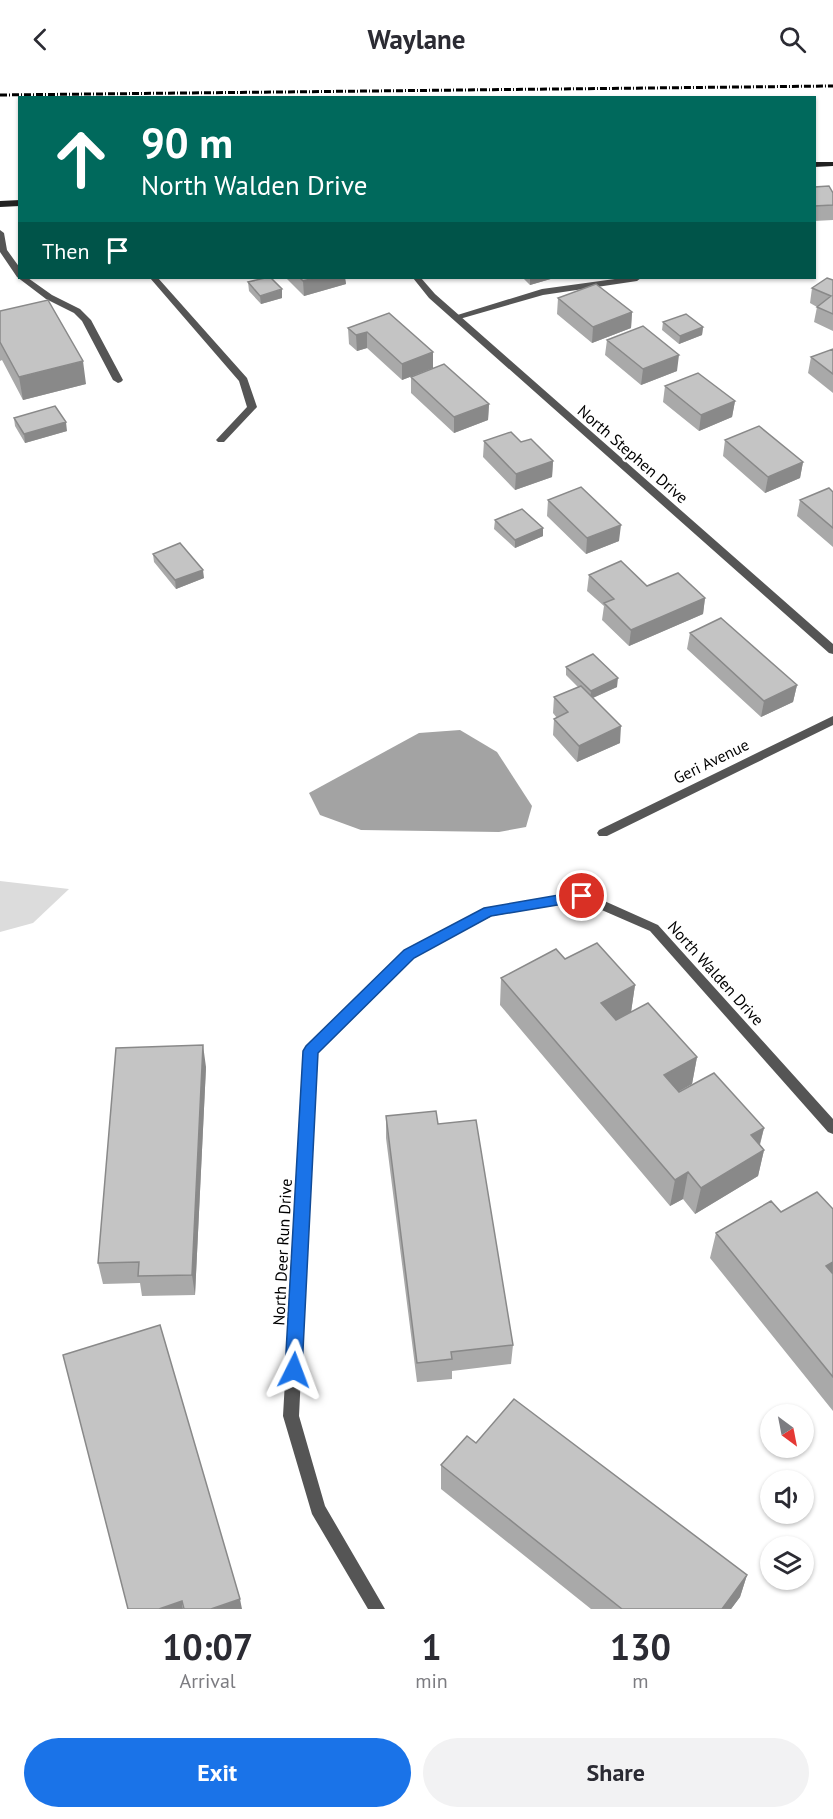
<!DOCTYPE html>
<html lang="en">
<head>
<meta charset="utf-8">
<style>
	body { margin:0; font-family:"PT Sans",sans-serif; background:#f2f2f3; color:#2b2b33; height:100vh; display:flex; flex-direction:column; font-size:22px; white-space:nowrap }
	* { box-sizing:border-box; margin:0 }
	p { font-size:20px; color:#7c7c81 }
	.icon { flex:none; width:33px; height:33px; fill:none; stroke:currentColor; stroke-width:2; stroke-linecap:round; stroke-linejoin:round }
	.map { position:relative; height:1531px; overflow:hidden }
	.side { display:flex; flex-direction:column; background:#fff; flex:1 }
	.side>* { flex:none }
	.guide { position:absolute; left:18px; top:18px; width:798px; height:183px; border-radius:0px; box-shadow:0 2px 4px #0004; background:#00695c; color:#fff; overflow:hidden }
	.needle { width:39px; rotate:148deg }
	.controls { position:absolute; left:760px; top:1326px; display:grid; gap:12px }
	.controls a { display:grid; place-items:center; width:54px; height:54px; border-radius:50%; background:#fff; box-shadow:0 2px 4px #0004; font-size:30px }
	.pin { position:absolute; display:grid; place-items:center; width:51px; height:51px; color:#fff; margin:-26px; border:3px solid #fff; border-radius:50%; box-shadow:0 2px 6px #0007 }
	.me { position:absolute; width:66px; margin:-33px; rotate:3deg; stroke-linejoin:round; filter:drop-shadow(0 0 4px #0008) }
	.turn { display:flex; align-items:center; gap:21px; height:126px; padding:0 24px; font-size:27px }
	.turn .icon { width:78px; height:78px; stroke-width:2.5 }
	.turn b { display:block; font-size:42px; line-height:51px }
	.then { display:flex; align-items:center; height:57px; padding:0 24px; background:#0003; gap:12px; font-size:22px }
	.eta { display:flex; justify-content:space-evenly; align-items:center; height:102px; text-align:center }
	.eta b { font-size:36px; font-weight:700; line-height:42px }
	.action { display:flex; gap:12px; margin-top:auto; padding:12px 24px }
	.action a { flex:1; height:69px; border-radius:36px; background:#1a73e8; color:#fff; font-size:24px; font-weight:700; line-height:69px; text-align:center }
	.action a+a { background:#f2f2f3; color:#2b2b33 }
	header { display:flex; justify-content:space-between; align-items:center; height:78px; padding:0 24px; background:#fff; font-size:27px; font-weight:700 }
	.map>svg:first-child { display:block }
</style>
</head>
<body>
<header><svg class="icon" aria-label="back" viewBox="0 0 24 24"><path d="M15 5l-7 7 7 7"/></svg>Waylane<svg class="icon" aria-label="search" viewBox="0 0 24 24"><circle cx="10" cy="10" r="6"/><path d="M15 15l6 6"/></svg></header>
<div class="map">
<svg width="833" height="1531" viewBox="0 0 833 1531">
	<rect width="100%" height="100%" fill="#fff"/>
	<path fill="#dcdcdc" d="M0 803 69 811 33 845 0 854Z"/>
	<path fill="#a3a3a3" d="M460 652 497 674 532 728 526 749 499 754 361 752 320 737 309 715 419 655Z"/>
	<g fill="none" stroke-linecap="round" stroke-linejoin="round">
		<path fill="#555" fill-rule="evenodd" d="M0 152 4 155 7 172 20 190V200H28L52 217 80 231 91 242 123 302 121 304 118 305 113 302 82 243 74 235 46 221 17 199 0 174Z
			M150 200H158L247 300 257 329 224 364H218L216 362 247 329 239 303Z
			M622 200H641L637 203 543 217 456 242 451 239 542 211Z"/>
		<path fill="#555" fill-rule="evenodd" d="M413 200H421L435 216 833 566V576L829 575 429 220Z
			M833 638V647L607 758H599L597 755 599 752Z
			M582 813 658 847 833 1041V1056L828 1054 650 853 581 823 492 838 413 879 317 975 299 1338 325 1428 385 1531H368L312 1436 283 1338 304 973 405 873 485 831Z"/>
		<path fill="#222" fill-rule="evenodd" d="M814 84H833V88L814 89Z
			M20 122V128L0 129V123Z"/>
		<path stroke="#000" stroke-width="3" stroke-dasharray="7 2 1 2" stroke-linecap="butt" d="M0 17 833 8"/>
	</g>
	<path fill="#a9a9a9" d="M814 109 833 115V142L814 143Z
		M286 200H345L346 206 304 218Z
		M523 200H554L530 207Z
		M833 202V253L814 244 817 229 810 225 812 210Z
		M248 204 282 220 261 226 249 213Z
		M558 220 632 234 631 250 592 265 557 236Z
		M0 233 86 306 23 322 2 282 0 283Z
		M389 235 433 290 402 302 367 270 357 273 349 266 348 250Z
		M663 244 703 249 702 257 679 266 662 252Z
		M607 262 677 293 641 307 605 277Z
		M833 271V315L808 295 811 279Z
		M411 299 489 326 488 342 454 355 411 315Z
		M665 308 735 323 732 339 699 353 663 324Z
		M14 340 67 353 25 365 15 348Z
		M725 362 803 384 800 400 765 415 723 378Z
		M484 363 521 364 553 383 552 399 515 412 483 379Z
		M833 414V469L797 438 800 422Z
		M548 422 619 463 586 476 547 438Z
		M495 442 543 450V458L515 470 494 451Z
		M153 476 204 500 176 511 154 484Z
		M589 497 705 520 703 536 629 568 602 542 604 528 587 513Z
		M690 555 797 607 793 624 761 639 687 571Z
		M566 589 617 609 593 620 620 665 577 684 553 657 554 641 557 640 553 635 554 619 578 609 566 597Z
		M565 881 635 907 631 934 697 979 692 1006 678 1014 764 1050 760 1067 764 1072 758 1098 695 1136 683 1121 670 1128 500 927 501 900Z
		M206 989 195 1217 142 1218 140 1205 103 1206 98 1185Z
		M386 1038 438 1046 513 1267 511 1286 452 1293V1301L417 1304 386 1060Z
		M833 1131V1333L710 1180 716 1155 781 1134Z
		M476 1365 747 1497 740 1519 731 1531H591L441 1411V1387Z"/>
	<path fill="#898989" d="M314 200H345L346 206 304 218 303 203Z
		M530 200H554L530 207Z
		M282 211V220L261 226 260 218Z
		M632 234 631 250 592 265 593 249Z
		M703 249 702 257 679 266 680 258Z
		M367 254V270L357 273 356 257Z
		M433 274V290L402 302V286Z
		M679 277 677 293 641 307 643 291Z
		M83 283 86 306 23 322 19 299Z
		M735 323 732 339 699 353 701 337Z
		M489 326 488 342 454 355V339Z
		M66 344 67 353 25 365 24 356Z
		M553 383 552 399 515 412 516 396Z
		M803 384 800 400 765 415 768 399Z
		M621 447 619 463 586 476 587 460Z
		M543 450V458L515 470V462Z
		M203 492 204 500 176 511 175 502Z
		M705 520 703 536 629 568 631 552Z
		M618 600 617 609 590 621 591 613Z
		M797 607 793 624 761 639 764 623Z
		M621 648 620 665 577 684 579 668Z
		M635 907 631 934 598 952 601 925Z
		M203 967 206 989 195 1217 192 1197Z
		M697 979 692 1006 659 1024 664 997Z
		M764 1050 757 1076 764 1072 758 1098 695 1136 701 1110 751 1057Z
		M688 1094 683 1121 670 1128 675 1102Z
		M833 1184V1204L826 1188Z
		M747 1497 740 1519 731 1531H722Z
		M240 1521 242 1531H211Z
		M182 1523 183 1531H159Z"/>
	<path fill="#c4c4c4" stroke="#898989" stroke-width="1.5" d="M829 108 833 115V127L814 128V109Z
		M265 200H271L282 211 260 218 248 204Z
		M300 200H314L303 203Z
		M827 200 833 202V236L817 229 831 218 812 210Z
		M596 206 632 234 593 249 558 220Z
		M48 222 83 283 19 299 0 264V233Z
		M389 235 433 274 402 286 367 254 356 257 348 250Z
		M686 236 703 249 680 258 663 244Z
		M643 248 679 277 643 291 607 262Z
		M833 271V296L811 279Z
		M444 286 489 326 454 339 411 299Z
		M698 295 735 323 701 337 665 308Z
		M55 328 66 344 24 356 14 340Z
		M759 348 803 384 768 399 725 362Z
		M511 354 521 364 531 361 553 383 516 396 484 363Z
		M581 409 621 447 587 460 548 422Z
		M829 410 833 414V450L800 422Z
		M522 431 543 450 515 462 495 442Z
		M180 465 203 492 175 502 153 476Z
		M621 483 647 508 678 495 705 520 631 552 604 525 614 521 589 497Z
		M721 540 797 607 764 623 690 555Z
		M593 576 618 600 591 613 566 589Z
		M581 608 621 648 579 668 554 641 568 634 554 619Z
		M597 865 635 907 601 925 616 942 648 925 697 979 664 997 679 1014 714 995 764 1050 751 1057 764 1072 701 1110 688 1094 675 1102 501 900 556 871 565 881Z
		M203 967 192 1197 138 1198 139 1184 98 1185 116 970Z
		M436 1033 438 1046 476 1042 513 1267 451 1274 452 1281 417 1285 386 1038Z
		M817 1114 833 1131V1184L826 1188 833 1196V1299L716 1155 771 1123 781 1134Z
		M160 1247 240 1521 211 1531H184L182 1523 159 1531H128L63 1277Z
		M514 1321 747 1497 722 1531H622L441 1387 467 1358 476 1365Z"/>
	<path fill="#1a73e8" stroke="#114b97" stroke-width="1.5" d="M582 813 587 814 589 818 587 822 491 838 414 880 318 975 302 1292 300 1297 294 1300 288 1297 285 1292 303 973 306 968 404 872 484 830Z"/>
	<g text-anchor="middle" stroke-width="4.5" stroke-linejoin="round" paint-order="stroke">
		<g font-size="16" fill="#000" stroke="#fff">
			<text transform="translate(633 376) rotate(41)" y="6">North Stephen Drive</text>
			<text transform="translate(711 683) rotate(-26)" y="6">Geri Avenue</text>
			<text transform="translate(716 895) rotate(48)" y="6">North Walden Drive</text>
			<text transform="translate(282 1174) rotate(-87)" y="6">North Deer Run Drive</text>
		</g>
	</g>
</svg>
<div class="controls">
<a><svg class="needle" viewBox="-14 -14 28 28"><path d="M0-13l5 13h-10z" fill="#e53935"/><path d="M0 13l5-13h-10z" fill="#7c7c81"/></svg></a>
<a><svg class="icon" aria-label="sound" viewBox="0 0 24 24"><path d="M4 9h4l5-4v14l-5-4H4zM17 9q2 3 0 6"/></svg></a>
<a><svg class="icon" aria-label="layers" viewBox="0 0 24 24"><path d="M12 4l9 5-9 5-9-5zM3 14l9 5 9-5"/></svg></a>
</div>
<div class="pin" style="left:582px;top:818px;background:#d93025"><svg class="icon" aria-label="arrive" viewBox="0 0 24 24"><path d="M6 21V4h12l-3 4 3 4H6"/></svg></div>
<svg class="me" style="left:294px;top:1292px" viewBox="-20 -20 40 40"><path d="M0-17L14 15 0 8-14 15z" fill="#1a73e8" stroke="#fff" stroke-width="4"/></svg>
<div class="guide">
<div class="turn"><svg class="icon" aria-label="ahead" viewBox="0 0 24 24"><path d="M12 20V5M6 11l6-6 6 6"/></svg><div><b>90 m</b>North Walden Drive</div></div>
<div class="then">Then<svg class="icon" aria-label="arrive" viewBox="0 0 24 24"><path d="M6 21V4h12l-3 4 3 4H6"/></svg></div>
</div>
</div>
<section class="side">
<div class="eta">
<div><b>10:07</b><p>Arrival</p></div>
<div><b>1</b><p>min</p></div>
<div><b>130</b><p>m</p></div>
</div>
<div class="action"><a>Exit</a><a>Share</a></div>
</section>
</body>
</html>
